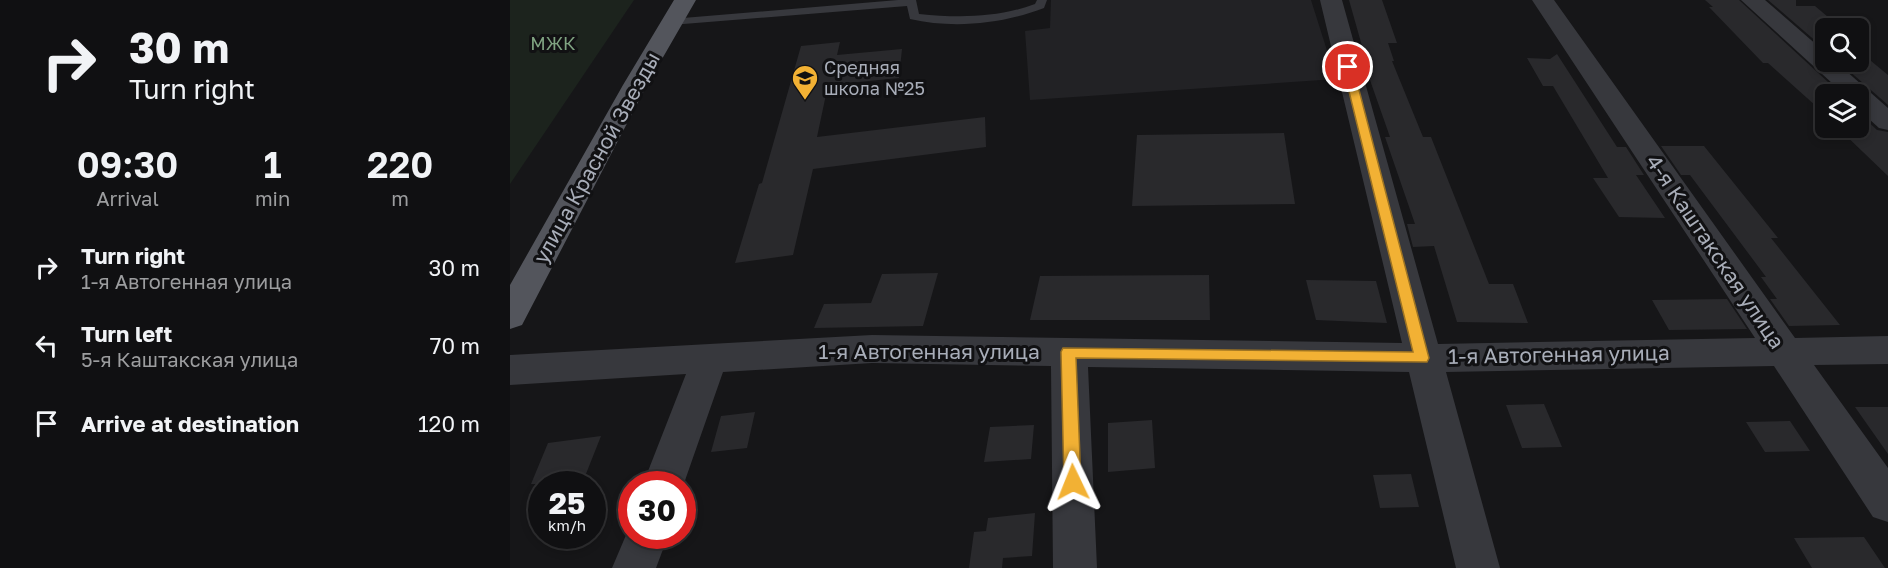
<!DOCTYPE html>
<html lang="en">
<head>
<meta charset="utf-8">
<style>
	body { margin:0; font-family:"Golos Text",sans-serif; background:#1e1e20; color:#f1f3f6; height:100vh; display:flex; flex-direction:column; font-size:22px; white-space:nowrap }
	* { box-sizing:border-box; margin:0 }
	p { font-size:20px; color:#9c9d9f }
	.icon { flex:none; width:33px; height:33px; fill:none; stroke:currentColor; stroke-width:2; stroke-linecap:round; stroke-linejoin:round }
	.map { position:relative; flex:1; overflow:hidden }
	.details { display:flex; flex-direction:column; background:#101012; width:510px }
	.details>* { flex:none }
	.guide { background:#101012; color:#f1f3f6; overflow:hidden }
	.controls { position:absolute; left:1305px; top:18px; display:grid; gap:12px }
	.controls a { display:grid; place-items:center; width:54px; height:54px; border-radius:9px; background:#101012; box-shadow:0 3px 9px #0003,0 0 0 2px #303032; font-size:30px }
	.speed { position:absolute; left:18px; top:471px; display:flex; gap:12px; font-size:30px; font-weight:700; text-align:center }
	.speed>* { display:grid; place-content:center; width:78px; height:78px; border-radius:50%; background:#101012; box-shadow:0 3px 9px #0003,0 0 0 2px #303032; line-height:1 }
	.speed small { font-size:15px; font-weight:400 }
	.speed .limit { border:9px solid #d22; background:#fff; color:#111 }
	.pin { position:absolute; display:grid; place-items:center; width:51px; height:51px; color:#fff; margin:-26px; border:3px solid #fff; border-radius:50%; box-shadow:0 2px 6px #0007 }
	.me { position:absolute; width:66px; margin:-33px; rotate:358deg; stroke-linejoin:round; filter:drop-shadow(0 0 4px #0008) }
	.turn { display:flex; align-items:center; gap:21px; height:126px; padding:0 30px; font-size:27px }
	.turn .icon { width:78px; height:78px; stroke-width:2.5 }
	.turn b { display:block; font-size:42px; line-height:51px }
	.eta { display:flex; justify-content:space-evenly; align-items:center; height:102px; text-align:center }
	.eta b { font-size:36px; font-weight:600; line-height:42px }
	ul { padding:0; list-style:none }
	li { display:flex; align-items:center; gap:18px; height:78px; padding:0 30px }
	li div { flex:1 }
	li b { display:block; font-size:22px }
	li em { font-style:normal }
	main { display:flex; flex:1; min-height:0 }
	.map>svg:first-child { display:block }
</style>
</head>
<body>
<main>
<section class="details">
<div class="guide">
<div class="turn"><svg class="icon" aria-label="right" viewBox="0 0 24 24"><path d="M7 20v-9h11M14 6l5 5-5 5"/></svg><div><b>30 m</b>Turn right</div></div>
</div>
<div class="eta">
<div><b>09:30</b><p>Arrival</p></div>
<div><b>1</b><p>min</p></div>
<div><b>220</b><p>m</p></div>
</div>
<ul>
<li><svg class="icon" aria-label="right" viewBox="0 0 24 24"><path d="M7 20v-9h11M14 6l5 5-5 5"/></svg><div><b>Turn right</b><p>1-я Автогенная улица</p></div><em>30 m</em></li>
<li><svg class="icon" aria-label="left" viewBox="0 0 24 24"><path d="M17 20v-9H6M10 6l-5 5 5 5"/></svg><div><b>Turn left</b><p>5-я Каштакская улица</p></div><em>70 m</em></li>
<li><svg class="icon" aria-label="arrive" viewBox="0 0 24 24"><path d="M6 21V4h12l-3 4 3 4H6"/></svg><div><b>Arrive at destination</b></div><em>120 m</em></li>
</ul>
</section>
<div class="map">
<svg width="1378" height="568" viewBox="0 0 1378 568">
	<rect width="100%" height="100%" fill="#161618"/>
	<path fill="#222225" d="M541 0H801L826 79 520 100 515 31 540 28Z"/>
	<path fill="#1c231d" d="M0 0H124L0 184Z"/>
	<path fill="#29292c" d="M839 0H872L887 43H878L884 61H882L913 137H921L979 284H1003L1018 323 947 322 924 246 903 247 897 224H905L875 137H880L848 46H852Z
		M1195 0H1229L1331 94H1316V115L1258 63H1253L1199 7H1203Z
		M1258 0H1286V6H1305L1331 28H1316V50Z
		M330 42 327 55 392 49 389 78 318 85 307 137 475 117 476 147 303 169 283 255 225 263 249 184 252 183 291 46Z
		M1348 43 1358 51H1349L1378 75V105L1329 62H1348Z
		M1047 54 1107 147H1116L1134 175H1126L1155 218 1109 217 1083 178H1098L1043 86H1033L1017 58 1040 59Z
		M1348 112 1367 130 1378 132V176L1328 128H1348Z
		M774 133 785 204 622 206 627 135Z
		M1151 146H1194L1268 238H1261L1330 325 1279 326 1260 299H1267L1251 277H1256L1180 175H1171Z
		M428 273 413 326 304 328 314 304 361 303 372 274Z
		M699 275 700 320H520L530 276Z
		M796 280 866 281 877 323 806 320Z
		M1217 299 1237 329 1159 330 1142 300Z
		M1034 404 1052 447 1012 448 996 405Z
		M1345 407H1378V454Z
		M245 412 237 448 201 452 211 416Z
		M642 420 645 468 598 472V423Z
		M1280 421 1300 451 1255 452 1236 422Z
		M524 425 521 459 474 462 480 427Z
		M91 436 72 484H21L38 443Z
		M901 474 909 507 870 508 863 475Z
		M525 513 522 556 493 558 492 568H459L464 532 476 531 478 518Z
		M1354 537 1375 568H1302L1284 538Z"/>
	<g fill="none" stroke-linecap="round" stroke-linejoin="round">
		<path fill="#37383d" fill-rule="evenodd" d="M388 0H406L409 14C449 18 487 18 525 4L527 0H537L534 8C492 24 444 29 400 19L397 6 161 25 155 22 161 19Z"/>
		<path fill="#37383d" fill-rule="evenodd" d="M810 0H832L928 344 1245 338 1022 0H1044L1285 338 1378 336V364L1304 365 1378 468V522L1363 517 1264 366 936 372 990 568H946L899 372 578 367 587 568H543L541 366 362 363 213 372 172 489V484H133L176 374 0 385V355L362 335 892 343Z
			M1231 0H1255L1316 53V62H1326L1378 108V130L1369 128 1348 109V94H1334Z
			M122 521V536H158L146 568H102Z"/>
		<path fill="#53555c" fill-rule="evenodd" d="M164 0H186L137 85 12 325 0 329V285L113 85Z"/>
	</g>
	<path fill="#f2b134" stroke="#9d7322" stroke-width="1.5" d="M834 65 843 67 919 358 917 362 566 358 571 482 569 487 563 489 557 487 554 482 551 352 553 348 903 352 833 67Z"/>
	<defs>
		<g id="school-pin" transform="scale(1.35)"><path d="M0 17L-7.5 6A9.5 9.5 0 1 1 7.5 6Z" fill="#f2b134" stroke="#111113"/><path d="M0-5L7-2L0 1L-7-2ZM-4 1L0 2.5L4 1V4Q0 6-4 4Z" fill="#111"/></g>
	</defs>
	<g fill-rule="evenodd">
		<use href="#school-pin" x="295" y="78"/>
	</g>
	<g text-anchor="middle" stroke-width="6" stroke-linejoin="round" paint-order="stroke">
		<g font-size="18" fill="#7fa381" stroke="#111113">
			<text x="43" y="50">МЖК</text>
		</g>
		<g font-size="18" fill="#a8adb8" stroke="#111113" text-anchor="start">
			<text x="314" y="74">Средняя<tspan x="314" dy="21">школа №25</tspan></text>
		</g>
		<g font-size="21" fill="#a8adb8" stroke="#111113">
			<text transform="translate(87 158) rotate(-61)" y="7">улица Красной Звезды</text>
			<text transform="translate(1205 252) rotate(56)" y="7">4-я Каштакская улица</text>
			<text x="419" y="359">1-я Автогенная улица</text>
			<text transform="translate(1049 355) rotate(-1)" y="7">1-я Автогенная улица</text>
		</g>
	</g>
</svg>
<div class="controls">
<a><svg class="icon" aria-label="search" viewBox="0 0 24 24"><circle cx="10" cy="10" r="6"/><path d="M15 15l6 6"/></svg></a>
<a><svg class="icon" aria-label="layers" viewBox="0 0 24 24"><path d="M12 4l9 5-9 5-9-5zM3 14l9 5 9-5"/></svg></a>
</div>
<div class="speed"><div>25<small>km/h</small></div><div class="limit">30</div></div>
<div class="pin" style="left:838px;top:67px;background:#d93025"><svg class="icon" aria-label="arrive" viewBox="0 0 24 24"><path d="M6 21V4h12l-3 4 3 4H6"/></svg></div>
<svg class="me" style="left:563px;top:482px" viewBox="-20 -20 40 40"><path d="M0-17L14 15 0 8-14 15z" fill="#f2b134" stroke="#fff" stroke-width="4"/></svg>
</div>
</main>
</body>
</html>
